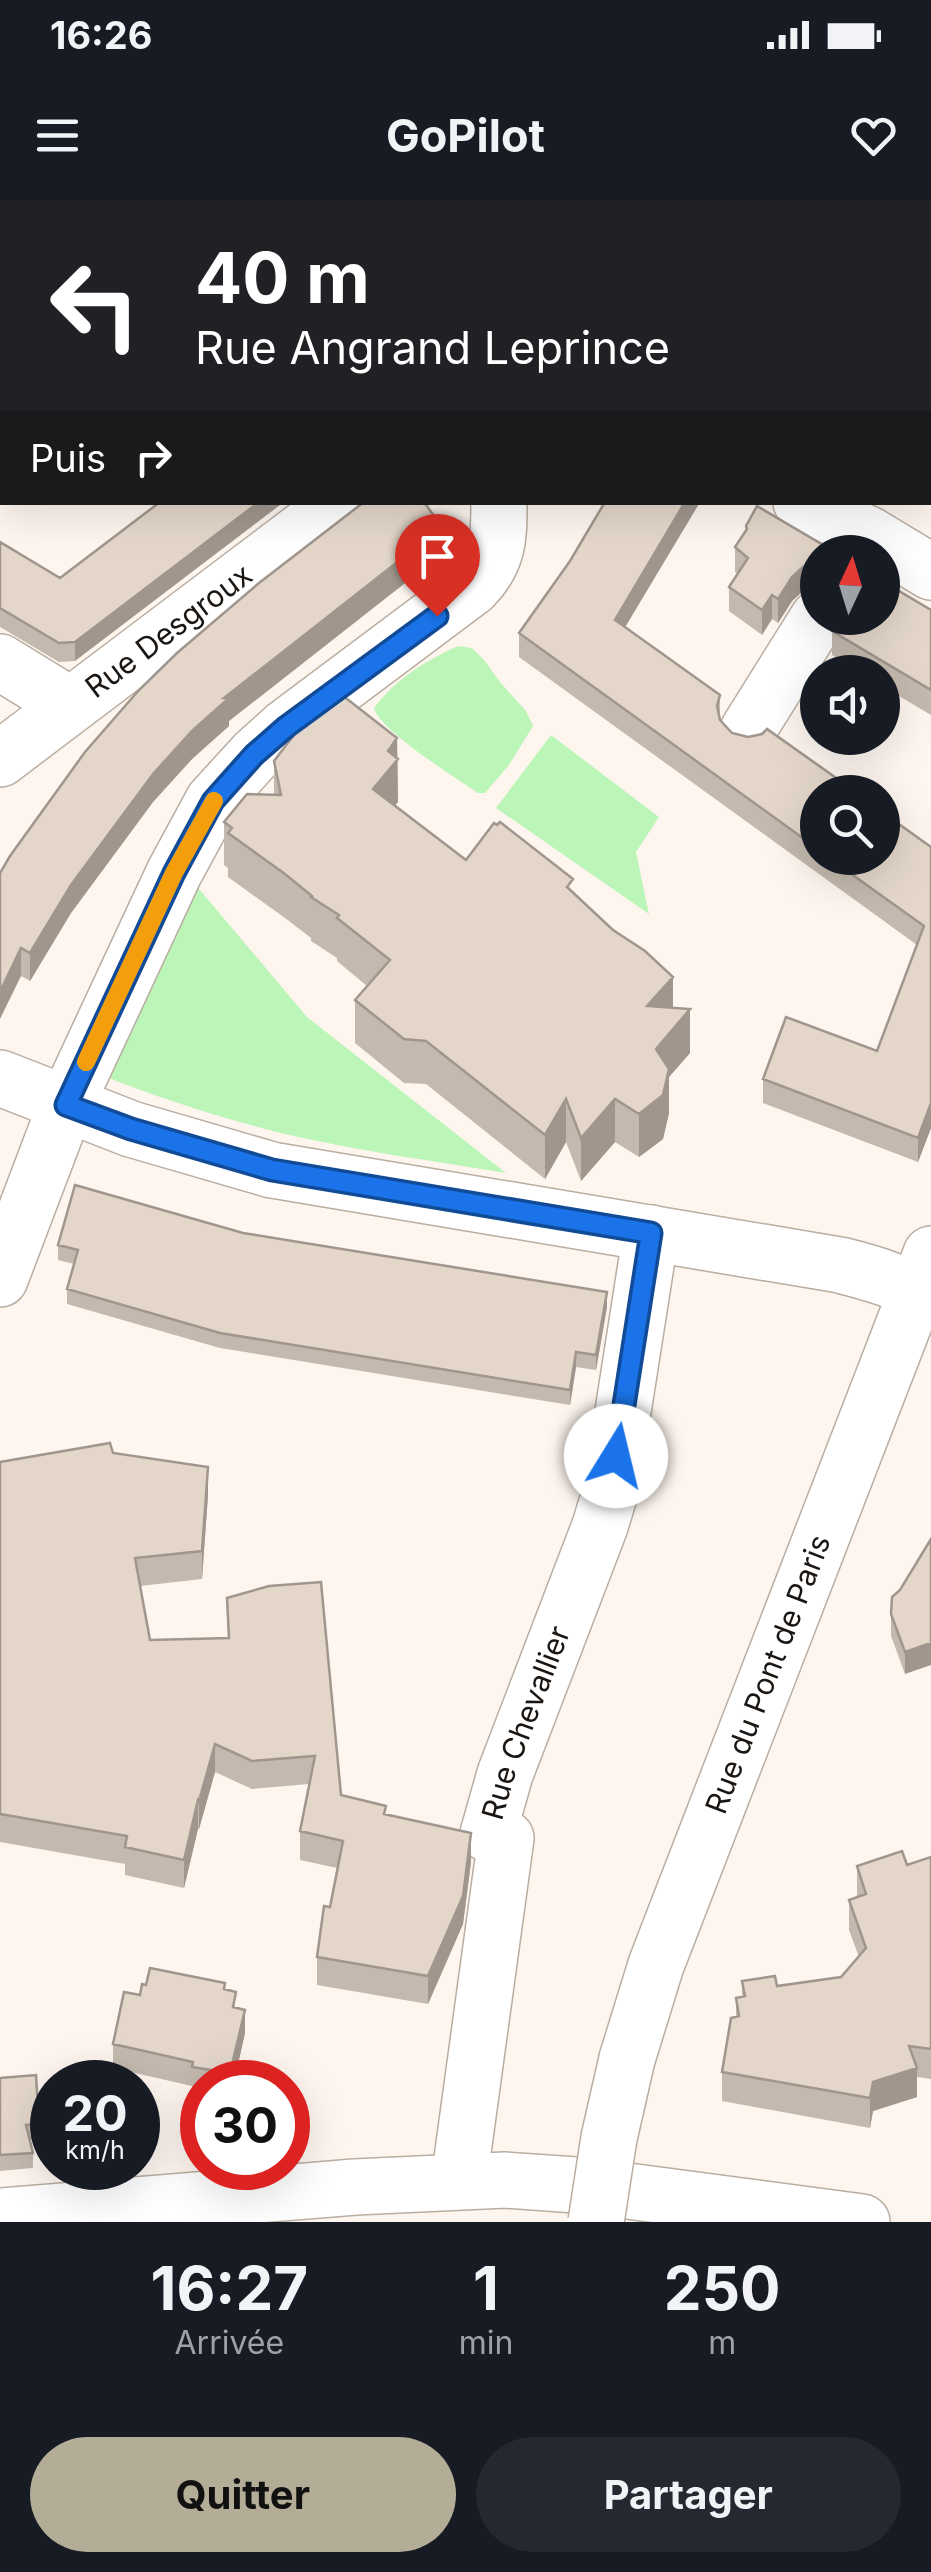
<!DOCTYPE html>
<html lang="fr">
<head>
<meta charset="utf-8">
<style>
	body { margin:0; font-family:Inter,sans-serif; background:#242831; color:#f1f3f6; height:100vh; display:flex; flex-direction:column; font-size:38px; white-space:nowrap }
	* { box-sizing:border-box; margin:0 }
	p { font-size:32px; color:#9ea1a6 }
	.icon { flex:none; width:55px; height:55px; fill:none; stroke:currentColor; stroke-width:2; stroke-linecap:round; stroke-linejoin:round }
	.map { position:relative; height:2022px; overflow:hidden }
	.panel { display:flex; flex-direction:column; background:#171b24; flex:1 }
	.panel>* { flex:none }
	.banner { position:absolute; left:0px; top:0px; width:932px; height:305px; box-shadow:0 10px 40px #0002; background:#202124; color:#fff; overflow:hidden }
	.needle { width:65px; rotate:4deg }
	.controls { position:absolute; left:800px; top:335px; display:grid; gap:20px }
	.controls a { display:grid; place-items:center; width:100px; height:100px; border-radius:50%; background:#171b24; box-shadow:0 10px 40px #0002; font-size:50px }
	.speed { position:absolute; left:30px; top:1860px; display:flex; gap:20px; font-size:50px; font-weight:700; text-align:center }
	.speed>* { display:grid; place-content:center; width:130px; height:130px; border-radius:50%; background:#171b24; box-shadow:0 10px 40px #0002; line-height:1 }
	.speed small { font-size:25px; font-weight:400 }
	.speed .limit { border:15px solid #d22; background:#fff; color:#111 }
	.pin { position:absolute; display:grid; place-items:center; width:85px; height:85px; color:#fff; margin:-102px -42px; border-radius:50% 50% 50% 0; rotate:-45deg; box-shadow:0 0 10px #0007 }
	.pin .icon { rotate:45deg }
	.me { position:absolute; width:110px; margin:-55px; rotate:9deg; stroke-linejoin:round; filter:drop-shadow(0 0 8px #0008) }
	.turn { display:flex; align-items:center; gap:35px; height:210px; padding:0 30px; font-size:45px }
	.turn .icon { width:130px; height:130px; stroke-width:2.5 }
	.turn b { display:block; font-size:70px; line-height:85px }
	.then { display:flex; align-items:center; height:95px; padding:0 30px; background:#0003; gap:20px; font-size:38px }
	.eta { display:flex; justify-content:space-evenly; align-items:center; height:170px; text-align:center }
	.eta b { font-size:60px; font-weight:700; line-height:70px }
	.action { display:flex; gap:20px; margin-top:auto; padding:20px 30px }
	.action a { flex:1; height:115px; border-radius:60px; background:#b3ac97; color:#111; font-size:40px; font-weight:700; line-height:115px; text-align:center }
	.action a+a { background:#242831; color:#f1f3f6 }
	.status { display:flex; justify-content:space-between; align-items:center; height:70px; padding:0 50px; background:#171b24; direction:ltr }
	.status svg { height:28px; fill:currentColor }
	header { display:flex; justify-content:space-between; align-items:center; height:130px; padding:0 30px; background:#171b24; font-size:45px; font-weight:700 }
	.map>svg:first-child { display:block }
</style>
</head>
<body>
<div class="status"><b>16:26</b><svg viewBox="0 0 49 12"><path d="M0 12V9h3v3zM5 12V6h3v6zM10 12V3h3v9zM15 12V0h3v12zM26 1h20v11H26zM47 4h2v5h-2z"/></svg></div>
<header><svg class="icon" aria-label="menu" viewBox="0 0 24 24"><path d="M4 6h16M4 12h16M4 18h16"/></svg>GoPilot<svg class="icon" aria-label="heart" viewBox="0 0 24 24"><path d="M12 20l-8-8c-3-5 5-10 8-4 3-6 11-1 8 4z"/></svg></header>
<div class="map">
<svg width="931" height="2022" viewBox="0 0 931 2022">
	<rect width="100%" height="100%" fill="#fdf5ee"/>
	<path fill="#bcf5b8" d="M458 446 472 448 485 461 500 482 526 511 533 526 509 565 485 593H478C455 577 380 531 374 508 396 479 425 461 458 446Z
		M551 535 659 617 636 652 649 714 496 608Z
		M189 677 307 817 506 973C440 962 373 953 308 939 238 924 167 901 101 875Z"/>
	<g fill="none" stroke-linecap="round" stroke-linejoin="round">
		<g stroke="#baada1" stroke-width="58">
			<g id="minor">
				<path d="M509 0 510 2"/>
				<path d="M769 2 772 0"/>
				<path d="M801 302 870 335 931 372"/>
				<path d="M0 462 70 505"/>
				<path d="M748 530 818 418"/>
				<path id="s1" d="M0 559 340 302"/>
				<path d="M0 878 131 929 272 970 840 1065C872 1073 903 1082 931 1100"/>
				<path d="M0 1079 66 905 174 673 213 601 255 555 286 527 473 387C499 360 499 338 499 302"/>
				<path d="M616 1256 651 1033"/>
				<path id="s2" d="M627 1859 656 1765 931 1054"/>
				<path id="s3" d="M459 1981 506 1638 488 1634 505 1574 600 1326 609 1296"/>
			</g>
		</g>
		<g stroke="#baada1" stroke-width="58">
			<path id="major" d="M0 2016 355 1987 505 1980 590 1986 862 2022"/>
		</g>
		<use href="#minor" stroke="#fff" stroke-width="55"/>
		<use href="#major" stroke="#fff" stroke-width="55"/>
		<g stroke="#baada1" stroke-width="58" stroke-linecap="butt">
			<path id="minor-bridge" d="M596 2022 609 1938 627 1859"/>
		</g>
		<use href="#minor-bridge" stroke="#fff" stroke-width="55"/>
	</g>
	<path fill="#c4b9ae" d="M1 0H54L53 2H13Z
		M358 0H476V2H362Z
		M649 0H710L708 2H652Z
		M160 302 75 461 59 462 0 427V342L60 378Z
		M605 302H700L625 427 720 495V520L732 533 818 592V658H882L931 647V928L918 962 763 903V879L877 851 917 745 519 457V433L570 361Z
		M746 326 818 352V387L803 391 792 401 778 423 772 419 762 435 729 411V387L738 374 735 372V347L746 331Z
		M442 354 229 521V526L192 559 153 602 71 713 30 781 21 776 0 673Z
		M931 410V515L882 486V472H861L832 455V431Z
		M397 538 398 602 395 605 466 660 573 692 673 808 690 853 669 877V913L663 939 639 957 615 942 581 981 566 942 545 979 426 884 404 883 355 843V800L367 786 337 761V758L311 741V738L285 718 228 677V668L224 665V622L274 595V561Z
		M243 1033 607 1107 596 1170 576 1167 570 1205 220 1148 67 1104V1089L74 1064 58 1060V1045Z
		M113 1253 208 1295 202 1379 140 1386 150 1440 228 1438 227 1398 341 1595 386 1615 471 1662 463 1724 428 1804 317 1785V1757L330 1707 337 1668 300 1660V1631L309 1584 252 1589 215 1572 199 1629H198L184 1688 125 1675V1664L0 1642V1262Z
		M931 1339 905 1474 891 1436V1414L900 1390Z
		M931 1657V1879L917 1877V1897L873 1911 870 1928 722 1901V1872L736 1817V1798L742 1796V1781L777 1786 841 1777 859 1757 849 1730V1700L857 1697V1666L907 1665Z
		M225 1789 236 1808 245 1833 234 1882H202V1892L192 1890V1886L113 1868V1844L140 1795Z
		M0 1878 39 1924V1939L30 1940 33 1953V1968L0 1971Z"/>
	<path fill="#a0968d" d="M694 0H710L708 2H692Z
		M2 219V238L0 250V231Z
		M259 302H284L75 461V442Z
		M685 302H700L615 444V420Z
		M442 327V354L229 521V526L192 559 153 602 71 713 30 781V753L71 685 153 574 224 498Z
		M818 363V387L803 391 792 401 778 423V399L792 377 803 367Z
		M772 395V419L762 435V410Z
		M397 538 398 602 373 632V589L388 551Z
		M21 748V776L0 819V792Z
		M673 777V821L647 806Z
		M690 809V853L669 877V913L663 939 639 957V914L656 849Z
		M566 899V942L545 979V935Z
		M615 899V942L581 981V938Z
		M931 903V928L918 962V938Z
		M607 1092V1107L596 1170V1155Z
		M576 1152V1167L570 1205V1190Z
		M208 1267V1295L202 1379V1351Z
		M931 1443V1465L905 1474V1452Z
		M215 1544V1572L199 1629V1601Z
		M198 1600V1629L184 1688V1660Z
		M471 1633V1662L463 1724 428 1804V1776Z
		M245 1810V1833L234 1882H230V1873Z
		M917 1868V1897L873 1911 870 1928V1898L873 1882Z"/>
	<path fill="#e4d7ca" stroke="#a0968d" stroke-width="2.5" d="M387 0H476V2H391Z
		M671 0H694L692 2H674Z
		M860 0H931V25L930 2H858Z
		M0 44H2V219L0 231Z
		M160 302H259L75 442 59 443 0 408V342L60 378Z
		M364 302H424L442 327 224 498H229L192 531 153 574 71 685 30 753 21 748 0 792V673L10 656 85 552 139 490 177 453 259 383Z
		M605 302H685L615 420 720 495 717 506 720 520 732 533 748 537 762 534 767 529 856 592H818V649L519 433 570 361Z
		M757 306 835 352H818V363L803 367 792 377 778 399 772 395 762 410 729 387 748 358 735 347 747 329 746 326Z
		M882 381 931 410V490L832 431 840 418H882Z
		M333 488 397 538 388 551 398 559 373 589 466 660 494 623 497 625 500 622 573 679 567 687 613 730 645 751 673 777 647 806 690 809 656 849 669 869 663 895 639 914 615 899 581 938 566 899 545 935 426 841 404 839 355 800 390 760 337 718 339 715 311 697 312 696 285 674 228 633 232 628 224 622 247 594 281 595 274 561 326 493Z
		M882 612 931 647V903L918 938 763 879 786 817 877 851 924 726 829 658H882Z
		M75 985 243 1033 607 1092 596 1155 576 1152 570 1190 220 1133 67 1089 78 1050 58 1045Z
		M110 1243 113 1253 208 1267 202 1351 135 1358 150 1440 229 1438 227 1398 269 1386 321 1382 341 1595 386 1606 384 1614 471 1633 463 1696 428 1776 317 1757 324 1706 330 1707 343 1641 300 1631 315 1556 252 1561 215 1544 199 1601 198 1600 184 1660 125 1647 127 1636 0 1614V1262Z
		M931 1339V1443L905 1452 891 1414 892 1397 900 1390Z
		M902 1651 907 1665 931 1657V1849L909 1846 917 1868 873 1882 870 1898 722 1872 731 1818 739 1816 736 1798 745 1796 742 1781 775 1776 777 1786 841 1777 866 1748 849 1700 866 1694 857 1666Z
		M150 1768 225 1783 224 1789 236 1792 233 1807 245 1810 230 1873 192 1867 193 1862 113 1844 124 1792 140 1795 142 1784 146 1785Z
		M36 1875 39 1924 26 1925 33 1953 0 1955V1878Z"/>
	<g fill="none" stroke-linecap="round" stroke-linejoin="round">
		<g stroke="#114b97" stroke-width="25">
			<path id="route" d="M437 416 286 527 254 555 213 601 174 673 66 905 131 929 272 970 651 1033 616 1256"/>
		</g>
		<use href="#route" stroke="#1a73e8" stroke-width="18"/>
		<path stroke="#f59e0b" stroke-width="18" d="M86 862 174 673 214 601"/>
	</g>
	<g text-anchor="middle" stroke-width="9" stroke-linejoin="round" paint-order="stroke">
		<g font-size="30" fill="#1b1612" stroke="#fdf5ee">
			<text dy="10" stroke="none"><textPath href="#s1" startOffset="212">Rue Desgroux</textPath></text>
			<text dy="10" stroke="none"><textPath href="#s2" startOffset="410">Rue du Pont de Paris</textPath></text>
			<text dy="10" stroke="none"><textPath href="#s3" startOffset="482">Rue Chevallier</textPath></text>
		</g>
	</g>
</svg>
<div class="controls">
<a><svg class="needle" viewBox="-14 -14 28 28"><path d="M0-13l5 13h-10z" fill="#e53935"/><path d="M0 13l5-13h-10z" fill="#9ea1a6"/></svg></a>
<a><svg class="icon" aria-label="sound" viewBox="0 0 24 24"><path d="M4 9h4l5-4v14l-5-4H4zM17 9q2 3 0 6"/></svg></a>
<a><svg class="icon" aria-label="search" viewBox="0 0 24 24"><circle cx="10" cy="10" r="6"/><path d="M15 15l6 6"/></svg></a>
</div>
<div class="speed"><div>20<small>km/h</small></div><div class="limit">30</div></div>
<div class="pin" style="left:437px;top:416px;background:#d93025"><svg class="icon" aria-label="arrive" viewBox="0 0 24 24"><path d="M6 21V4h12l-3 4 3 4H6"/></svg></div>
<svg class="me" style="left:616px;top:1256px" viewBox="-20 -20 40 40"><circle r="19" fill="#fff"/><path d="M0-13L10 11 0 6-10 11z" fill="#1a73e8"/></svg>
<div class="banner">
<div class="turn"><svg class="icon" aria-label="left" viewBox="0 0 24 24"><path d="M17 20v-9H6M10 6l-5 5 5 5"/></svg><div><b>40 m</b>Rue Angrand Leprince</div></div>
<div class="then">Puis<svg class="icon" aria-label="right" viewBox="0 0 24 24"><path d="M7 20v-9h11M14 6l5 5-5 5"/></svg></div>
</div>
</div>
<section class="panel">
<div class="eta">
<div><b>16:27</b><p>Arrivée</p></div>
<div><b>1</b><p>min</p></div>
<div><b>250</b><p>m</p></div>
</div>
<div class="action"><a>Quitter</a><a>Partager</a></div>
</section>
</body>
</html>
